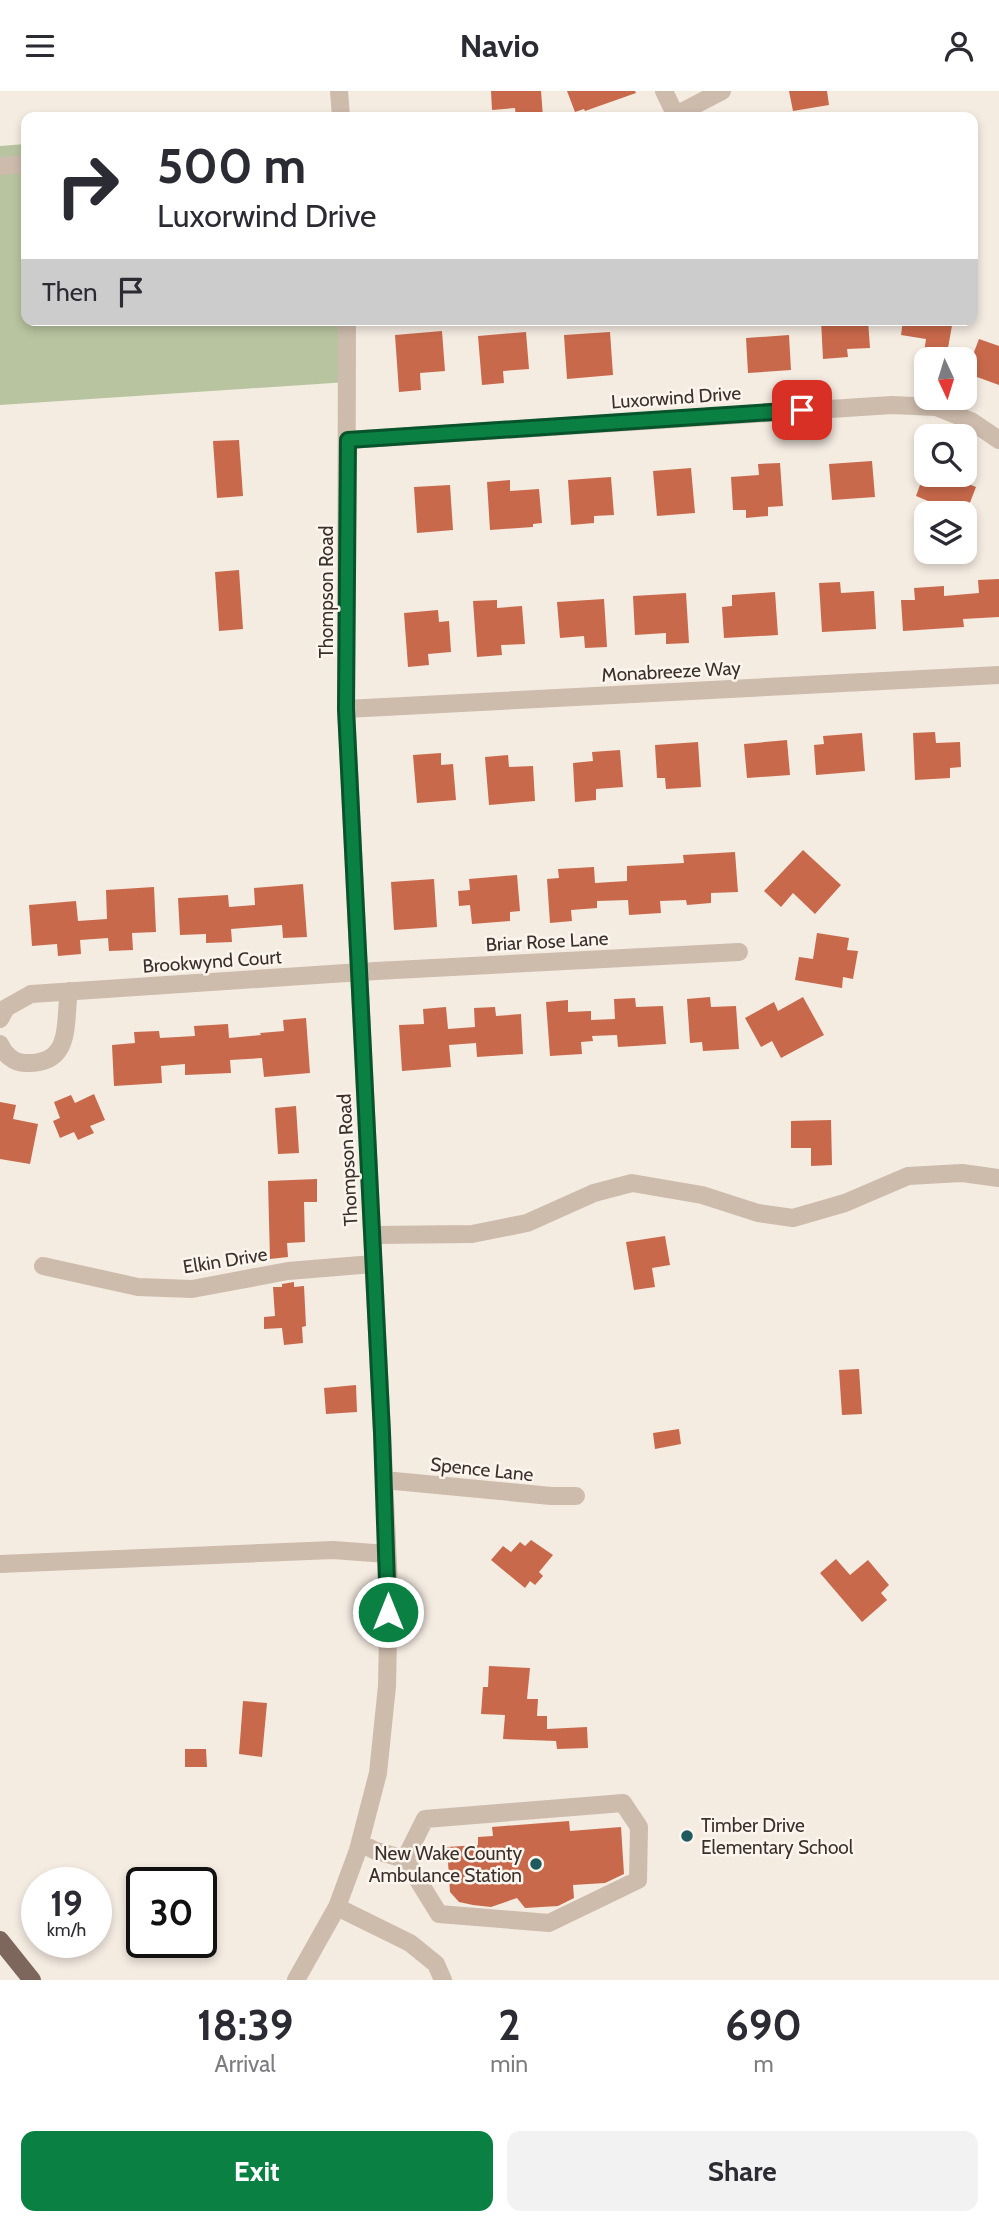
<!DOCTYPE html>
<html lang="en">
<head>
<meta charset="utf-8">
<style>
	body { margin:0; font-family:Cabin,sans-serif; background:#f2f2f3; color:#2b2b33; height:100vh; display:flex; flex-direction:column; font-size:26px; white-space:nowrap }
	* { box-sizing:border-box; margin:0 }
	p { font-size:23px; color:#7c7c81 }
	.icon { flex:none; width:38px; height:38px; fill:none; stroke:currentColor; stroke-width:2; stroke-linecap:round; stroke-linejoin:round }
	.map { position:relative; height:1889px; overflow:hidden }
	.details { display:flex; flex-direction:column; background:#fff; flex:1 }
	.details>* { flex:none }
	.hud { position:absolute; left:21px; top:21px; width:957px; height:214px; border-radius:14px; box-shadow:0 4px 10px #0003; background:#fff; color:#2b2b33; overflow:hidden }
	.needle { width:46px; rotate:176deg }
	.fabs { position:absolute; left:914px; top:256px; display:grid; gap:14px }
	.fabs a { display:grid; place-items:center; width:63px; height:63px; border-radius:14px; background:#fff; box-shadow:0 4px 10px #0003; font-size:35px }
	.speed { position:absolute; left:21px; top:1776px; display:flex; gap:14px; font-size:35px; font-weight:700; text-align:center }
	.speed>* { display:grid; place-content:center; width:91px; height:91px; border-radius:50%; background:#fff; box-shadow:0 4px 10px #0003; line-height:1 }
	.speed small { font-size:18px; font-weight:400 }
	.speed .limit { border:4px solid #111; border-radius:10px; background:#fff; color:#111 }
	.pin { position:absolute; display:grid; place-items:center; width:60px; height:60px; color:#fff; margin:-30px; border-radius:14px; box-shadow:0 4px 10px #0006 }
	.me { position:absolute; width:77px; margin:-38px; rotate:0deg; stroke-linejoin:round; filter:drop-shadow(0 0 5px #0008) }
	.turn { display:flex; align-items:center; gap:24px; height:147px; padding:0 21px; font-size:32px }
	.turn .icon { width:91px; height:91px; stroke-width:2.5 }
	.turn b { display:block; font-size:49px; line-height:60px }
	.then { display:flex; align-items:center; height:66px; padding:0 21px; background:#0003; gap:14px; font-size:26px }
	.eta { display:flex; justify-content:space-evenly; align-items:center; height:119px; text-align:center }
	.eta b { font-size:42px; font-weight:700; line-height:49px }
	.primary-button { display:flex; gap:14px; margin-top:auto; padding:14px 21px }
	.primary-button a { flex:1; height:80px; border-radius:14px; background:#0b8043; color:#fff; font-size:28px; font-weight:700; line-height:80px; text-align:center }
	.primary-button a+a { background:#f2f2f3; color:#2b2b33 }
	header { display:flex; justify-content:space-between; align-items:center; height:91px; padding:0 21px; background:#fff; font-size:32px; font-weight:700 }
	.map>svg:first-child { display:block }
</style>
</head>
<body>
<header><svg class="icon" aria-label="menu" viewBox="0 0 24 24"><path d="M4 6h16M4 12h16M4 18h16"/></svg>Navio<svg class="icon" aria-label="person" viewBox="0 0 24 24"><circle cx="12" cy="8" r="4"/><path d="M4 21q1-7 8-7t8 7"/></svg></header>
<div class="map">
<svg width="999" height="1889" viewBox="0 0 999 1889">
	<rect width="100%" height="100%" fill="#f4ebe1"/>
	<path fill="#b8c4a0" d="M26 53V229H346L348 291 0 314V55Z"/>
	<path fill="#c8694b" d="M491 0H541L543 26H516L515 17 492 19Z
		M567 0H635L636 2 585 20 584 18 575 21Z
		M789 0H827L829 14 793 20Z
		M821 229H868L870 257 847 258 848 266 823 268Z
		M903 229H953L946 268H923L926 248 901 244Z
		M442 240 445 280 420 282 421 299 399 301 395 244Z
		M526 241 529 278 503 280 504 292 482 294 478 245Z
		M610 241 613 284 567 288 564 244Z
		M789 244 791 279 748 282 746 247Z
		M979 248 999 255V294L966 282Z
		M239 349 243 405 217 407 213 350Z
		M872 370 875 406 832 409 829 373Z
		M780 372 783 415 768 416V425L746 427V419H733L731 386 759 384 758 373Z
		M691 377 695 422 657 425 653 380Z
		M924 383H944L976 396 966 422H934L925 418 928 410 916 405Z
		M611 386 614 424 594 425V432L571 434 568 389Z
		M510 389V400L539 398 542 432 533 433V436L490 439 487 391Z
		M450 394 453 439 417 442 414 396Z
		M239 479 243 538 219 540 215 481Z
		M999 488V526L963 528 964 536 903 540 901 509H915L914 497 944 495V505L979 502 978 489Z
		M840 491 841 502 874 500 876 538 822 541 819 492Z
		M775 501 778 544 724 547 722 516 732 515V504Z
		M686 502 689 552 666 553V542L635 544 633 505Z
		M604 508 607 556 585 557 584 545 560 547 557 511Z
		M497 509V517L522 515 525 553 501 554 502 564 477 566 473 510Z
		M438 519 439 531 449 530 451 561 428 563 429 574 408 576 404 522Z
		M935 641 936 652 960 651 961 676 950 677V687L915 689 913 642Z
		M862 642 865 680 816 684 814 654 824 653 823 645Z
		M787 649 790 684 747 687 744 653Z
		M698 651 701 696 666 698 665 687H657L655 654Z
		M620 659 623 696 596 698V709L575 711 573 672 593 670 592 661Z
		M441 662V674L453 673 456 709 417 712 413 664Z
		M508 664 509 676 533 675 535 710 489 714 485 666Z
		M803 759 841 794 815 823 793 802 781 816 764 800Z
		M735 761 738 801 711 802V812L687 814 686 809 660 810 661 822 629 824 628 809 597 810V817L571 819 572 830 550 832 547 788 559 787 558 778 594 776 595 792 627 790V775L684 772 683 764Z
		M517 784 520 820 510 821V830L472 833 470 814 459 815 458 800 470 799 469 788Z
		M434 788 437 836 394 839 391 791Z
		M303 793 307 846 283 847 282 834 231 838 232 851 206 852V843L180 844 178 807 228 804 229 816 255 814 254 797Z
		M154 796 156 841 132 842 133 859 109 860 108 847 80 849 81 863 58 865 57 853 32 855 29 814 76 810 78 830 107 828 106 799Z
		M817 842 849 847 847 859 858 860 853 888 843 886 842 897 795 889 799 866 813 868Z
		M710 906 711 916 736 915 739 958 703 960 702 951 690 952 687 908Z
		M803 906 824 944 781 967 772 950 761 956 745 927 774 911 778 920Z
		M635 907 636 916 663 915 666 953 618 956 617 944 592 945 593 950 581 951 582 963 550 965 546 911 568 909V921L591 920V929L615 928 614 908Z
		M446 916 448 938 475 936 474 917 495 916 496 925 521 923 523 963 477 966 476 952 449 954 451 976 402 980 399 934 424 933 423 918Z
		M306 927 310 982 264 986 262 967 230 969 231 982 185 984V973L161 975 162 992 114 995 112 954 135 952 134 941 159 940 160 947 195 945 194 935 228 933 229 947 261 944 260 942 284 940 283 929Z
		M94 1003 105 1029 90 1035 94 1042 78 1049 74 1041 60 1047 53 1030 60 1027 54 1011 71 1004 75 1012Z
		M0 1011 16 1014 13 1028 38 1033 30 1073 0 1068Z
		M296 1015 299 1062 278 1063 275 1017Z
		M831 1029 832 1074 811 1075V1057H791V1030Z
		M317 1088V1111H304L305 1151 287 1152 288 1166 270 1168 268 1090Z
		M665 1145 670 1174 652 1177 655 1196 634 1199 626 1151Z
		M294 1191V1196L304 1195 306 1235 302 1236 303 1252 284 1254 282 1237 264 1238V1226L275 1225 273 1196H282V1193Z
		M859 1278 862 1323 842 1324 839 1279Z
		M356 1294 357 1321 326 1323 324 1297Z
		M679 1338 681 1353 655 1358 653 1342Z
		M531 1449 553 1464 539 1481 543 1485 535 1494 530 1490 525 1497 491 1469 503 1455 511 1461 520 1451 525 1455Z
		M836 1468 850 1484 868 1469 889 1494 881 1502 887 1509 862 1531 820 1482Z
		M489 1575 530 1577 527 1608H538L537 1625H547V1638L587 1636 588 1657 557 1658 556 1650 503 1648 505 1624 481 1623 483 1596H488Z
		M243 1610 267 1612 262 1666 239 1663Z
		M185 1658H206L207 1676H185Z
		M569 1730 570 1740 621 1736 624 1783 605 1792 573 1794 574 1807 558 1815 525 1817 517 1807 491 1816 473 1814 459 1811 450 1801 447 1756 478 1754V1746L493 1745 492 1736Z"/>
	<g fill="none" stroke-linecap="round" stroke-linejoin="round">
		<path stroke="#cdbbac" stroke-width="18" d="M339 0 341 26
			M664 0 676 25
			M672 26 722 0
			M0 75 26 73
			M348 349 892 314 936 316 971 330 999 349
			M346 618 999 584
			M0 928 6 917 31 903 376 880 739 861
			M0 953C4 963 14 972 25 972 73 974 64 933 69 900
			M372 1144 472 1143 527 1132 594 1102 632 1092 702 1104 758 1122 793 1127 845 1112 908 1085 962 1082 999 1087
			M43 1175 138 1196 192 1198 288 1180 373 1173
			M384 1389 551 1405H576
			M0 1473 333 1459 387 1463
			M360 1752 376 1760 405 1768 425 1728 623 1712 639 1736 638 1789 549 1832 439 1823 405 1768
			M337 1816 410 1852 436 1873 443 1889
			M296 1889 337 1816 358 1759 378 1682 387 1595 389 1496 382 1342 346 618 347 229"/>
		<path stroke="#7d675c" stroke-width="18" d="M0 1849 32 1889"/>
	</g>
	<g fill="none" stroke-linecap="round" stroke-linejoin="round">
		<g stroke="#07532c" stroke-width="18">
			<path id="route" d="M388 1521 382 1342 346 618 348 349 802 319"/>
		</g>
		<use href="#route" stroke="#0b8043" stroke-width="12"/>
	</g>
	<g fill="#1f5a5e" stroke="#fbf5ee" stroke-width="2.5">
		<circle cx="687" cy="1745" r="7"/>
		<circle cx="536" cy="1773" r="7"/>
	</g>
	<g text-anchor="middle" stroke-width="5" stroke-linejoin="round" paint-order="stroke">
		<g font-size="19" fill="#3b302b" stroke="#fbf5ee">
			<text transform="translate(676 306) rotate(-4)" y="7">Luxorwind Drive</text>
			<text transform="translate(326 501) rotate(-90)" y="7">Thompson Road</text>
			<text transform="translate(671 580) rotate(-3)" y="7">Monabreeze Way</text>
			<text transform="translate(547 850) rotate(-3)" y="7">Briar Rose Lane</text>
			<text transform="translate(212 870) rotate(-4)" y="7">Brookwynd Court</text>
			<text transform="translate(347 1069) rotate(-93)" y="7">Thompson Road</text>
			<text transform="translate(225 1169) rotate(-9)" y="7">Elkin Drive</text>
			<text transform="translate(482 1378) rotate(6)" y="7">Spence Lane</text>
		</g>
		<g font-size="19" fill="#3b302b" stroke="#fbf5ee" text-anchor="start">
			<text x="701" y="1741">Timber Drive<tspan x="701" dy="22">Elementary School</tspan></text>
			<text x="522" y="1769" text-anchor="end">New Wake County<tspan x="522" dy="22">Ambulance Station</tspan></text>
		</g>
	</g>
</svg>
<div class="fabs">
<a><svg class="needle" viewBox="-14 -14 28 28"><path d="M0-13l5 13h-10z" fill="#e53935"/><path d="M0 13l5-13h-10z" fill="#7c7c81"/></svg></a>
<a><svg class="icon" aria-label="search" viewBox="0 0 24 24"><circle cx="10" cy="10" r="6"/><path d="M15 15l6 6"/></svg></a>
<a><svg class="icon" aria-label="layers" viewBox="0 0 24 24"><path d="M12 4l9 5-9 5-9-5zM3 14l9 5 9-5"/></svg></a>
</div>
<div class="speed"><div>19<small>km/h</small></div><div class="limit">30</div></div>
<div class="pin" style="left:802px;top:319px;background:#d93025"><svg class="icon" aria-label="arrive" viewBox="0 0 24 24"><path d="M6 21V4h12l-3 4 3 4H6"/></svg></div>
<svg class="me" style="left:388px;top:1521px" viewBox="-20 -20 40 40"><circle r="17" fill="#0b8043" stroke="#fff" stroke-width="3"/><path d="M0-11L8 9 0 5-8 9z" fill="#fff"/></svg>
<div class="hud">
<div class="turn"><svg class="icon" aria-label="right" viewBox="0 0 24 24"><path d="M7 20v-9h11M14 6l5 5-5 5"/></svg><div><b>500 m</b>Luxorwind Drive</div></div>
<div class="then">Then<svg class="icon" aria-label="arrive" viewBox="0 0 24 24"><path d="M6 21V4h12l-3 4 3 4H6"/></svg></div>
</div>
</div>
<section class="details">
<div class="eta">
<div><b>18:39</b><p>Arrival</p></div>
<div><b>2</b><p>min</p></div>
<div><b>690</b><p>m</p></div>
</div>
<div class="primary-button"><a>Exit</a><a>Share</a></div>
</section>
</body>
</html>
